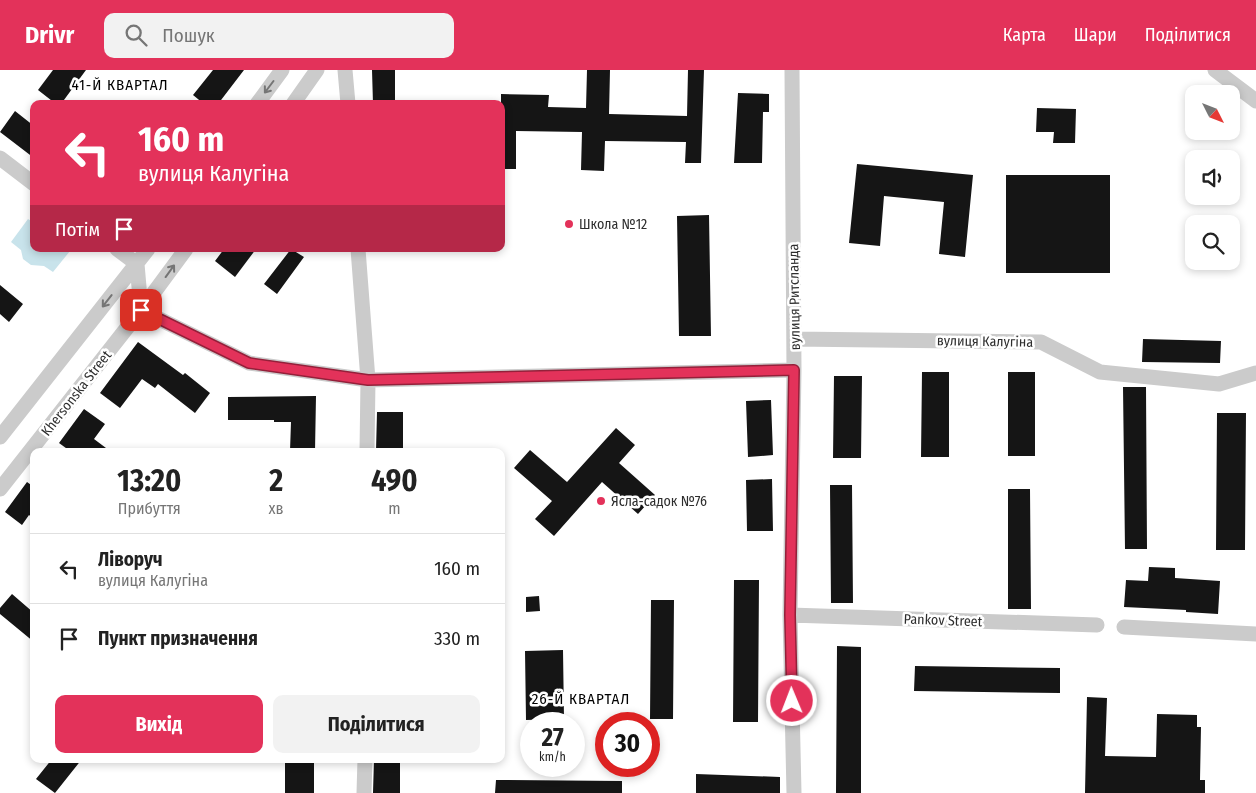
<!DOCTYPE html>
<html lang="uk">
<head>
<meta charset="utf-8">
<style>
	body { margin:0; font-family:"Fira Sans Condensed",sans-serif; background:#f2f2f2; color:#222; height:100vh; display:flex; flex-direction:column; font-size:19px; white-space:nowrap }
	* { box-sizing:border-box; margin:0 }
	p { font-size:16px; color:#767676 }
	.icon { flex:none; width:28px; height:28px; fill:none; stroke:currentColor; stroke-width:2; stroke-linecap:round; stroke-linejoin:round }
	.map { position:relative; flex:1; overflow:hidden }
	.details { position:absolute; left:30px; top:378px; width:475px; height:315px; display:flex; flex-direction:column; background:#fff; border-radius:10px; box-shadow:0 2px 8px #0003 }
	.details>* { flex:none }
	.banner { position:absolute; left:30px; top:30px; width:475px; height:152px; border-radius:10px; box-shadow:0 2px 8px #0003; background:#e3325a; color:#fff; overflow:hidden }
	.needle { width:32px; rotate:132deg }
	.fabs { position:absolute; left:1185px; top:15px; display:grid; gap:10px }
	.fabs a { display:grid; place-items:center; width:55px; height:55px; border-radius:10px; background:#fff; box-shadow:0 2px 8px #0003; font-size:25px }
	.speed { position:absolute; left:520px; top:642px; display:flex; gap:10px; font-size:25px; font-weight:700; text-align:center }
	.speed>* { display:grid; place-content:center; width:65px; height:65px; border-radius:50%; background:#fff; box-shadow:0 2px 8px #0003; line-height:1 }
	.speed small { font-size:12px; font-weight:400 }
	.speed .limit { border:8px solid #d22; background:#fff; color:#111 }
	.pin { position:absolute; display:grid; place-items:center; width:42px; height:42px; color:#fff; margin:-21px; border-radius:10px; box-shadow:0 2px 8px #0006 }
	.me { position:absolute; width:55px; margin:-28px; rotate:359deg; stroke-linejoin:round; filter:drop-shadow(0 0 4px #0008) }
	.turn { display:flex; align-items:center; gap:18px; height:105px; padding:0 25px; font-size:22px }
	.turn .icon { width:65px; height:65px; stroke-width:2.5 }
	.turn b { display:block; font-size:35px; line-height:42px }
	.then { display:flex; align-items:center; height:48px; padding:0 25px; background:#0003; gap:10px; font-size:19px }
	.eta { display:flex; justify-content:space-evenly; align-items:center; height:85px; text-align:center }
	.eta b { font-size:30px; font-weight:700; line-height:35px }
	.primary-button { display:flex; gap:10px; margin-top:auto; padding:10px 25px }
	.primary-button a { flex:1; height:58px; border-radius:10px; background:#e3325a; color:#fff; font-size:20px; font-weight:700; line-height:58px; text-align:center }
	.primary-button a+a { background:#f2f2f2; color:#222 }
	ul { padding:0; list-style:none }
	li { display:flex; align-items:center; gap:15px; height:70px; padding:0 25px; border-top:1px solid #e0e0e0 }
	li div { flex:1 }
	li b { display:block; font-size:19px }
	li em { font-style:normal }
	header { display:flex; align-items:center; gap:30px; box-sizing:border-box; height:70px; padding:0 25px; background:#e3325a; color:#fff }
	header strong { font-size:24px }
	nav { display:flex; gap:28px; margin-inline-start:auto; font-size:18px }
	.search { width:350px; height:45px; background:#f2f2f2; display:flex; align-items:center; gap:12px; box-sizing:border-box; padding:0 18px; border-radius:10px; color:#767676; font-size:19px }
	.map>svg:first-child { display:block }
</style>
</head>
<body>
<header>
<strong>Drivr</strong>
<div class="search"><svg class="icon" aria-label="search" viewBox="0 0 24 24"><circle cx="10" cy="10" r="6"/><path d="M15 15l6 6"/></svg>Пошук</div>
<nav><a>Карта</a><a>Шари</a><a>Поділитися</a></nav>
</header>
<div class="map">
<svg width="1256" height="723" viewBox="0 0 1256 723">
	<rect width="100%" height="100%" fill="#fff"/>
	<path fill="#c8e3eb" d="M28 149 34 153V179H67L70 181 53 202 44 196 31 195 23 189 21 180 11 172Z"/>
	<path fill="#151515" d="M53 0H86L61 34H56L38 20Z
		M213 0H244L218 34H204L193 25Z
		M372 0H395V34H373Z
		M587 0H610L609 44 687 46 688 0H704L701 93H685L686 72 605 71 604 101 581 100 582 62 516 61V99H501V24L549 25 548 37 586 38Z
		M738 23 769 24V42H763L762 93H734Z
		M1037 38 1076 39 1075 73H1053L1054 62H1036Z
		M15 41 34 56V88L0 62Z
		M857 94 973 105 965 187 939 184 944 132 884 126 880 176 849 173Z
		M1006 105H1110V203H1006Z
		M709 145 711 266H679L677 146Z
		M224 179H256L235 207 215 191Z
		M291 179 304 187 277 224 264 214Z
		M0 215 23 234 9 252 0 244Z
		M1143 269 1221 271 1220 293 1142 292Z
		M138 272 183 305 185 303 210 323 195 343 158 314 155 318 142 309 120 338 100 323Z
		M922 302H949V387H921Z
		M1008 302H1035V386H1008Z
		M834 306H862L861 388H833Z
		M1123 317H1146L1147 479H1125Z
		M316 326 315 381H290L291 352H274V350H228V327Z
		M771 330 773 385 748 387 746 331Z
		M84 339 105 354 94 369 110 381H70L59 373Z
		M377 342H403V381H376Z
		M1217 343H1246L1245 480H1216Z
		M616 358 635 375 619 393 655 425 638 444 602 412 554 466 535 449 552 431 514 398 530 380 567 412Z
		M772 409 773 461H747L746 410Z
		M27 412 34 417V449L29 445 22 455 5 442Z
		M830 415H852L853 533H831Z
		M1008 419H1030L1031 539H1008Z
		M1149 497 1175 498V508L1220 511 1218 544 1186 542V540L1124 537 1126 510 1148 511Z
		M734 510H759L758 652H733Z
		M12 524 34 543V572L0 544V538Z
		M539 526 540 541 526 542V527Z
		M651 530H674L673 649H650Z
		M837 576 861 577V723H836Z
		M563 580 564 649 526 650 525 581Z
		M915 596 1060 598V623L914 621Z
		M1087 627 1107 628 1105 686 1156 687 1157 644 1197 645V657H1201L1200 710H1205V723H1085Z
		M52 689H82L55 723 36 709Z
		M285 689H314V723H285Z
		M374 689H400V723H373Z
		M696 704 780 707V723H696Z
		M496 710 622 711V723H495Z"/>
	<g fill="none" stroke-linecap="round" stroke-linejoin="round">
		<path stroke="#cbcbcb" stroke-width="15" d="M345 0 348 34
			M792 0 794 300 790 545 794 723
			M1215 0 1256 31
			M257 34 282 0
			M293 34 317 0
			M0 88 34 114
			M117 179 137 194 141 240 249 293 368 310 794 300
			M358 179 368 310 367 381
			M794 269 1041 272 1100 302 1219 314 1256 303
			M0 367 148 179
			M0 419 141 240 186 179
			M790 545 1097 555
			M1124 557 1256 564
			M364 723 365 689"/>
	</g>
	<defs><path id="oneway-shaft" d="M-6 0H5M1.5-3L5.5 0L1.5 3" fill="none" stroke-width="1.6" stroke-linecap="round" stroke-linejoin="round" transform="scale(1.25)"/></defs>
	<g stroke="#757575">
		<use href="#oneway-shaft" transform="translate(269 17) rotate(127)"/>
		<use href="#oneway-shaft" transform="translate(170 201) rotate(-54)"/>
		<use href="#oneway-shaft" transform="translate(107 231) rotate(128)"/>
	</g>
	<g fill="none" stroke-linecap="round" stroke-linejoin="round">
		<g stroke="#94203a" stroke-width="12">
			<path id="route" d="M141 240 249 293 368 310 794 300 790 545 792 631"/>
		</g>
		<use href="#route" stroke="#e3325a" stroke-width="9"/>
	</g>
	<g fill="#e3325a" stroke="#fff" stroke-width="2">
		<circle cx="569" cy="154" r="5"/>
		<circle cx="601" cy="431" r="5"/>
	</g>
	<g text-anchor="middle" stroke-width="5" stroke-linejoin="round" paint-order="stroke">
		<g font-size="14" fill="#2e2e2e" stroke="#fff" text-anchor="start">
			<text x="579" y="159">Школа №12</text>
			<text x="611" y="436">Ясла-садок №76</text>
		</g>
		<g font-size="14" fill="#2e2e2e" stroke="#fff">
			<text transform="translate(794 227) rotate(-91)" y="5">вулиця Ритсланда</text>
			<text transform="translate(985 271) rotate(1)" y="5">вулиця Калугіна</text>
			<text transform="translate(76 323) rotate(-52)" y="5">Khersonska Street</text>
			<text transform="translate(943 550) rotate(2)" y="5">Pankov Street</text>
		</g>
		<g font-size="15" letter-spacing="1" fill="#000" stroke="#fff">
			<text x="120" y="20">41-Й КВАРТАЛ</text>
			<text x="581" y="634">26-Й КВАРТАЛ</text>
		</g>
	</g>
</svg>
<div class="fabs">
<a><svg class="needle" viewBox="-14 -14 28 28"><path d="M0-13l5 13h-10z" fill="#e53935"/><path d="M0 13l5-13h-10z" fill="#767676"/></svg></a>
<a><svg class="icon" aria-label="sound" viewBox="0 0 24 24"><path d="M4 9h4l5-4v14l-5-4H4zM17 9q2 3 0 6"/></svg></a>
<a><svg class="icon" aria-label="search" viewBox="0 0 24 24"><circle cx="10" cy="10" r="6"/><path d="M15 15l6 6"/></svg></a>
</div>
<div class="speed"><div>27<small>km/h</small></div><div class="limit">30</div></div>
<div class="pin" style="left:141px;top:240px;background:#d93025"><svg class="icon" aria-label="arrive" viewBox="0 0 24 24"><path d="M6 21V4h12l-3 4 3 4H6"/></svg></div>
<svg class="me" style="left:792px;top:631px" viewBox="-20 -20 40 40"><circle r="17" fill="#e3325a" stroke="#fff" stroke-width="3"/><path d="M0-11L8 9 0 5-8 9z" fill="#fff"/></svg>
<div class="banner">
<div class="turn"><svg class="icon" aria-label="left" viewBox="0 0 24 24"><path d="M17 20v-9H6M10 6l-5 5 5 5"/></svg><div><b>160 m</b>вулиця Калугіна</div></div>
<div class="then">Потім<svg class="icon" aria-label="arrive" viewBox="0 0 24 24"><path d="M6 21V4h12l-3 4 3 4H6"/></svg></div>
</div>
<section class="details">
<div class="eta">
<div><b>13:20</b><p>Прибуття</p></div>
<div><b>2</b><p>хв</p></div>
<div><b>490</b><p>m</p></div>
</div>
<ul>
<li><svg class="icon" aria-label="left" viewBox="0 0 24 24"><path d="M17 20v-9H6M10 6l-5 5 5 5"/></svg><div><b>Ліворуч</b><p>вулиця Калугіна</p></div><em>160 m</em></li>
<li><svg class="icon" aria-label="arrive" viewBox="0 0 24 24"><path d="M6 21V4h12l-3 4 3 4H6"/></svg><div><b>Пункт призначення</b></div><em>330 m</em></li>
</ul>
<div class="primary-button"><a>Вихід</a><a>Поділитися</a></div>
</section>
</div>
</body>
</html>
